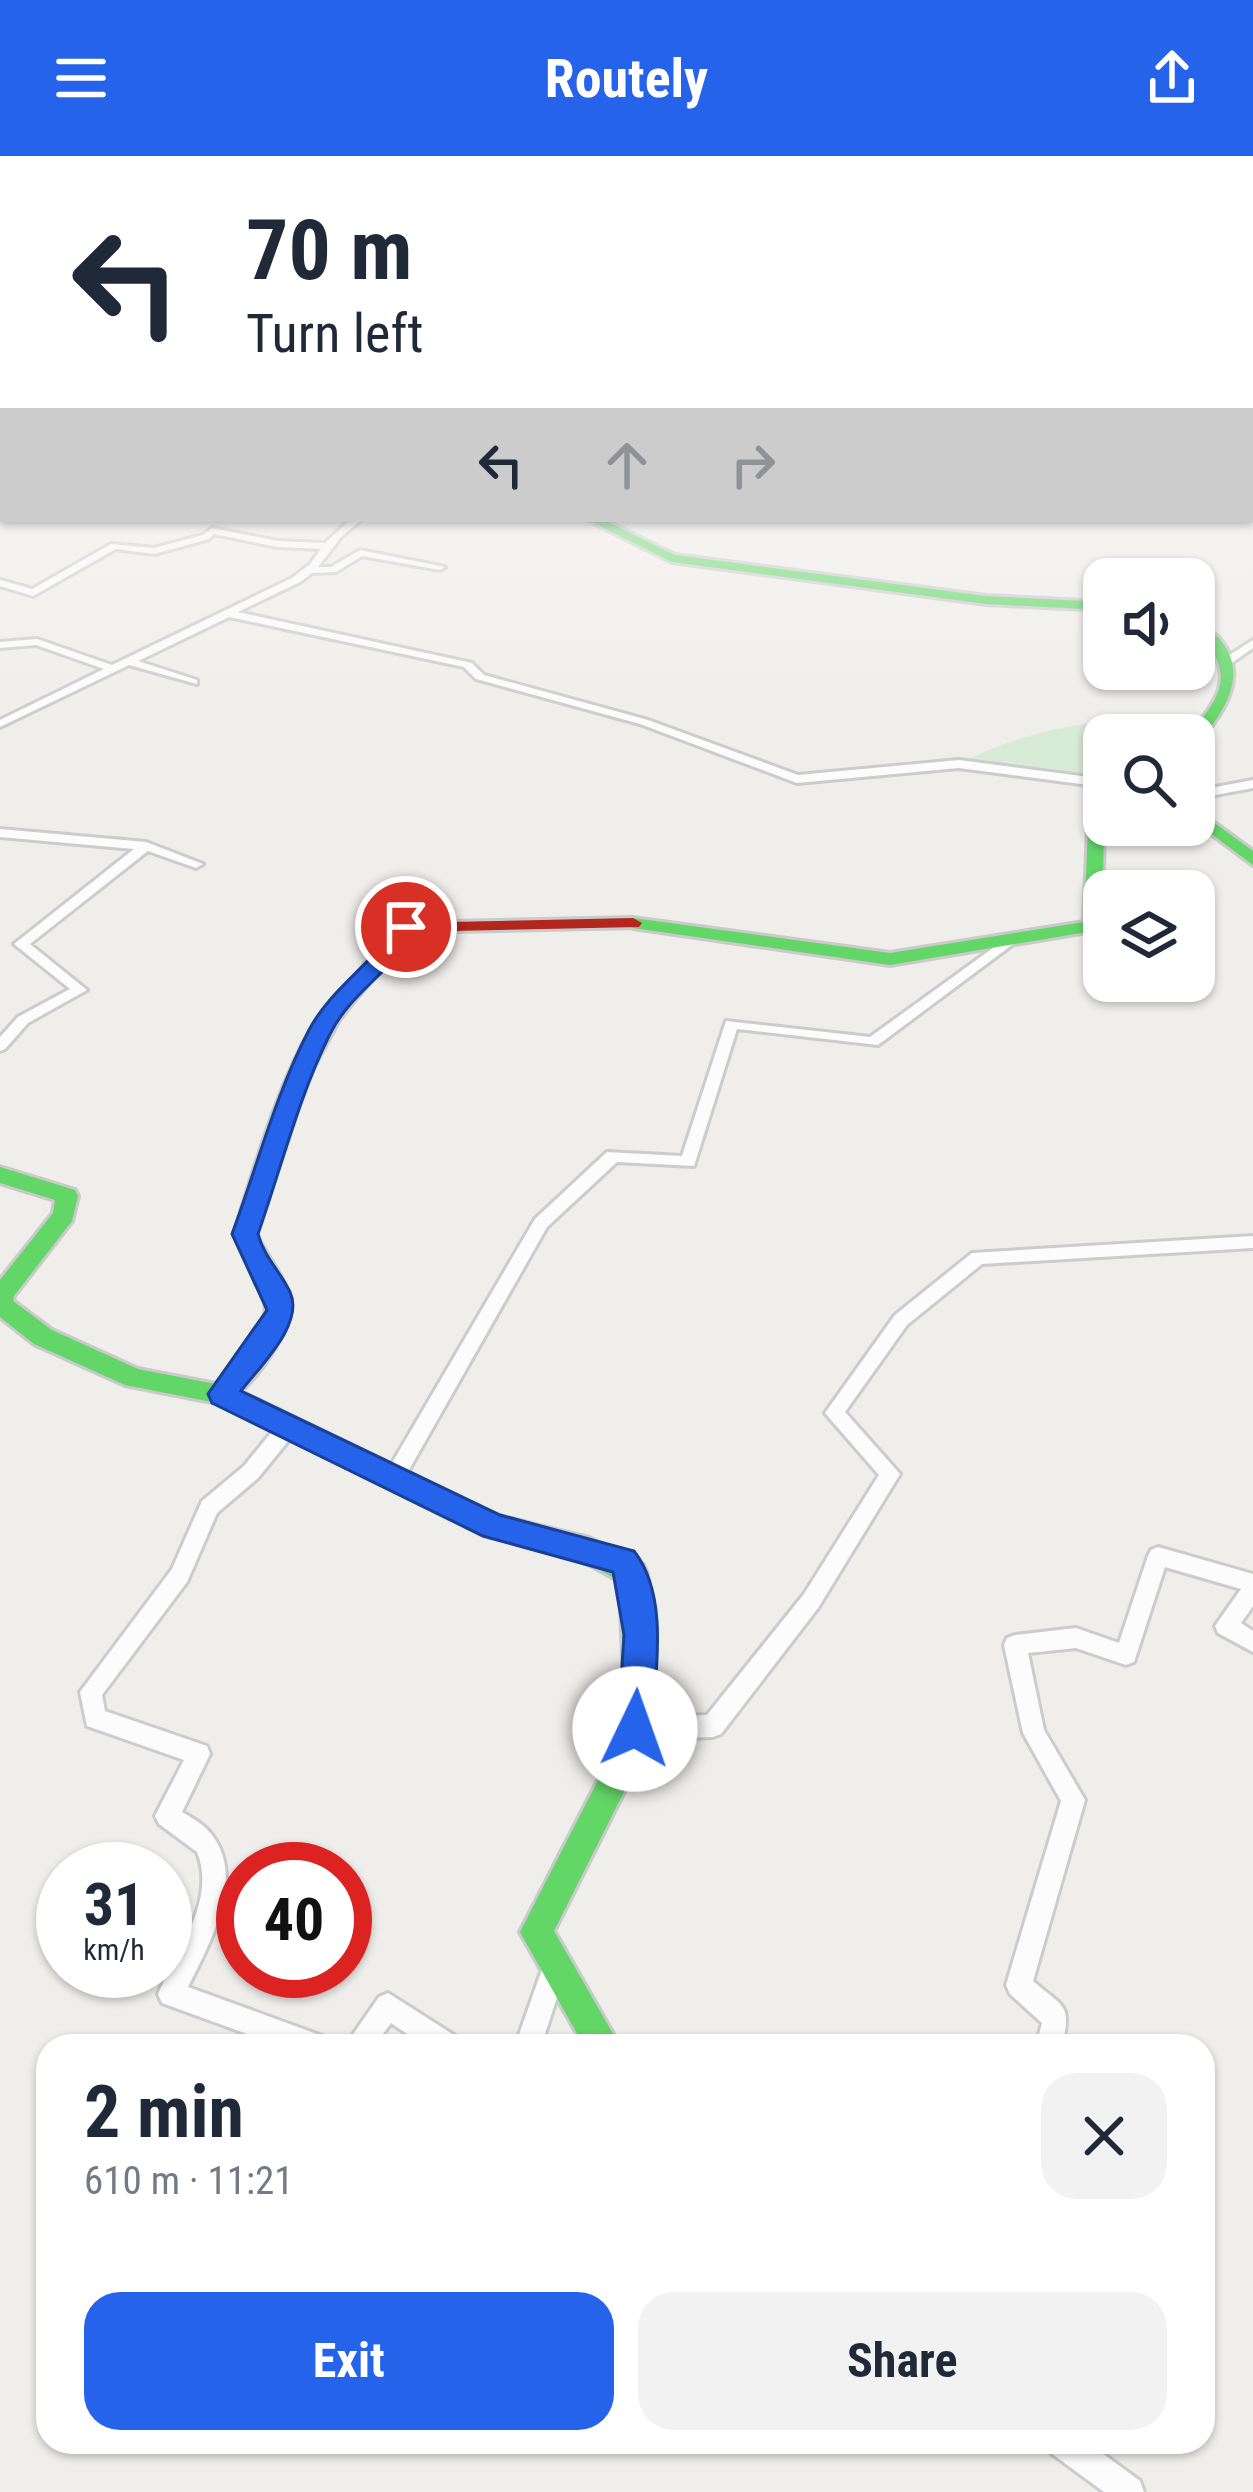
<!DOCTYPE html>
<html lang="en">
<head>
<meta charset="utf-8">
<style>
	body { margin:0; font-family:"Roboto Condensed",sans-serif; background:#f2f2f3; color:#1f2937; height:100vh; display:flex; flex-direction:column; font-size:45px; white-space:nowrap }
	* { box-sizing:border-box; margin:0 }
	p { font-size:39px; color:#747a83 }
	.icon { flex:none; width:66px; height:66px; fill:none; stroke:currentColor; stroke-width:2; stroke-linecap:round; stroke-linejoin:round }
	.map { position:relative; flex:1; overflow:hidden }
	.sheet { position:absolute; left:36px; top:1878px; width:1179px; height:420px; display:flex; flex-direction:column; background:#fff; border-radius:36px; box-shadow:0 3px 9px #0004 }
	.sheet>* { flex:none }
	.top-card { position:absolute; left:0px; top:0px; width:1254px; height:366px; box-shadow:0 3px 9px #0004; background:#fff; color:#1f2937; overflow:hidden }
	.controls { position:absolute; left:1083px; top:402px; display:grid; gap:24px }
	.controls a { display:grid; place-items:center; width:132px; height:132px; border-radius:24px; background:#fff; box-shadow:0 3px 9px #0004; font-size:60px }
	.speed { position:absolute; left:36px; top:1686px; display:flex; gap:24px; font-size:60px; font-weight:700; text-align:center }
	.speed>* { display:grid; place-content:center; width:156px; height:156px; border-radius:50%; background:#fff; box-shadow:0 3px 9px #0004; line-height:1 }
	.speed small { font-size:30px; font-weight:400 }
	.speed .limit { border:18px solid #d22; background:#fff; color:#111 }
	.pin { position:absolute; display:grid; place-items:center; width:102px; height:102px; color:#fff; margin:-51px; border:6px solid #fff; border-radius:50%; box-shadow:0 3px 12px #0007 }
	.me { position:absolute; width:132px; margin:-66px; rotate:3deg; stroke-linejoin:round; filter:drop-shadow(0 0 9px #0008) }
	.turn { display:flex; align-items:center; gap:42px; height:252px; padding:0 48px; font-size:54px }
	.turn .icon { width:156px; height:156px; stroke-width:2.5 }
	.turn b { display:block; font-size:84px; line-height:102px }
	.lanes { display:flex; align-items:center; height:114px; padding:0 48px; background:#0003; justify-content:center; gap:60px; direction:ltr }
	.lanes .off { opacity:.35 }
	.round { display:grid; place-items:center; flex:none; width:126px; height:126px; border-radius:36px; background:#f2f2f3 }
	.head { display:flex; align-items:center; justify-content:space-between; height:204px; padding:0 48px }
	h1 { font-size:72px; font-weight:700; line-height:90px }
	.cta { display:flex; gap:24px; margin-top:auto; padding:24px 48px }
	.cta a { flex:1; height:138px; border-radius:36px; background:#2563eb; color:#fff; font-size:48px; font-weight:700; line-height:138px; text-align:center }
	.cta a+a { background:#f2f2f3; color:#1f2937 }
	header { display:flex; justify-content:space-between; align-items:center; height:156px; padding:0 48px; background:#2563eb; color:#fff; font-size:54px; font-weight:700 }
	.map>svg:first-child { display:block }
</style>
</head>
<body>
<header><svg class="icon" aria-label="menu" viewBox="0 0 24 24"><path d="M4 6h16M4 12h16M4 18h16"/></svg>Routely<svg class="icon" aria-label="share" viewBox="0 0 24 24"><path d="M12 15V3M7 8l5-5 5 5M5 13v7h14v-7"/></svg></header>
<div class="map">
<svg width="1253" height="2336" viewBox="0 0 1253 2336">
	<rect width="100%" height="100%" fill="#efeeea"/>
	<path fill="#d8ebd6" d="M1133 563 1183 569 1175 579H1104V624L969 603C1024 577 1072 567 1133 563Z"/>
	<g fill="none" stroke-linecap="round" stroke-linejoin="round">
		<g stroke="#cbcccc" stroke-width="6">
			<path id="street" d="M1251 264H1253V268H1251Z
				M0 290H3V296H0Z
				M1251 309 1253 310V317L1251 316Z
				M3 353V359L0 360V354Z
				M351 363H362L341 381 318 411H331L360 394 445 411 440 414 362 400 336 416 312 417 300 426 238 456 472 507 484 519 648 564 798 619 959 604 1104 623V631L959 612 797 627 640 568 476 523 464 511 229 461 138 505 197 524V528L129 509 0 571V564L104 513 36 489 0 492V486L37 483 112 509 292 422 310 408 321 393 278 391 214 378 209 383 154 398 116 393 33 440 0 430V424L32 433 111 388 154 392 203 379 212 372 278 385 325 387Z
				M1253 484V492L1233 506H1225V502Z
				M1253 624V632L1194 643V635Z
				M0 673 146 686 203 708 196 712 148 695 30 788 87 834 28 867 5 893 0 895V881L18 861 70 833 14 788 134 693 0 681Z
				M1011 779 1016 780V786L878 889 737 873 694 1010 617 1006 547 1071 402 1326 395 1328 388 1326 385 1320 388 1314 535 1063 607 996 682 1000 726 865 870 881Z
				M1253 1080V1092L982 1108 907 1169 845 1256 900 1318 818 1452 721 1578 713 1581 635 1584 627 1581 624 1573 627 1565 635 1562 707 1559 804 1438 879 1319 825 1257 895 1159 972 1097Z
				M286 1265 293 1267 296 1273 293 1279 258 1322 217 1357 187 1426 102 1539 105 1555 207 1590 210 1598 182 1656C192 1662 205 1669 212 1679 246 1723 209 1789 188 1831L325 1881 329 1890H280L162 1847 158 1838C176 1796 217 1744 197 1696L159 1668 155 1660 184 1604 87 1570 80 1536 172 1413 202 1345 244 1310 279 1267Z
				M1158 1391 1253 1418V1450L1241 1467 1253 1475V1496L1218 1477 1215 1470 1241 1433 1165 1411 1134 1506 1126 1509 1076 1492 1028 1497 1044 1574 1085 1644 1033 1825C1064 1852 1072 1847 1062 1890H1036L1042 1867 1010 1838 1006 1829 1061 1645 1023 1577 1004 1489 1007 1482 1015 1479 1076 1472 1119 1487 1148 1400 1151 1394Z
				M555 1799 564 1802 567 1811 541 1890H515L546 1802Z
				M388 1837 457 1881 461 1890H425L391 1867 374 1890H345L379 1841Z
				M1047 2286H1087L1140 2325 1144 2336H1104L1051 2297Z"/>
		</g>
		<g stroke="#cacacb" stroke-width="6">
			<path id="fast" d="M586 363H602L675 399 986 440 1104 446V454L986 448 672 406Z
				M1194 464C1253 496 1238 542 1199 585L1194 587V579H1188C1222 541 1238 514 1194 475Z
				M1194 652 1253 695V709L1194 665Z
				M1104 659V669H1108L1104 672 1102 770 1093 775 890 809 633 772 624 767 633 762 890 797 1084 766 1088 671Z
				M0 1011 75 1034 78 1040 72 1065 14 1140 13 1145 52 1174 138 1213 231 1231 499 1360 589 1382 643 1409 647 1418 654 1525 640 1604 554 1775 620 1890H584L520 1776 610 1601 624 1525 620 1425 583 1405 484 1379 217 1247 125 1229 34 1188 0 1161V1124L53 1057 55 1044 0 1027Z"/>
		</g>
		<g stroke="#cacacb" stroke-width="6">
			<path id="slow" d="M352 829 362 835 339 864 309 919 256 1078C266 1101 287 1122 290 1147 292 1175 242 1254 213 1245L209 1238C229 1204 282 1176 261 1130 253 1112 241 1097 234 1078 252 1022 297 853 352 829Z"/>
		</g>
		<g stroke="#cacacb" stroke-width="6">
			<path id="jam" d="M633 762 642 767 639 771 411 776 359 839H345L342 835 400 767Z"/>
		</g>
		<use href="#street" fill="#fdfcfc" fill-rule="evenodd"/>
		<use href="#fast" fill="#63d668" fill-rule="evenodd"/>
		<use href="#slow" fill="#ff974d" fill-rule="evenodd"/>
		<use href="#jam" fill="#b3261e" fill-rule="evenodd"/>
	</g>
	<linearGradient id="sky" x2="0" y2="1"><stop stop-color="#97c6ef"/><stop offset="0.43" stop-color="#f8f7f6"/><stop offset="1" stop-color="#f8f7f6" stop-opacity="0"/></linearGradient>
	<rect width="1253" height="572" fill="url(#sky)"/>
	<path fill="#2563eb" stroke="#184099" stroke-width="3" d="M399 767 416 771C393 817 352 834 330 878 299 940 281 1012 258 1078 264 1101 280 1115 290 1136 305 1168 259 1211 241 1235L500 1359 634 1395C670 1441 655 1518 652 1573L647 1585 635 1590 623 1585 618 1573 624 1479 613 1416 483 1380 212 1247 208 1238 267 1154 232 1078C257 1011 276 937 309 874 331 832 372 809 399 767Z"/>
</svg>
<div class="controls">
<a><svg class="icon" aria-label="sound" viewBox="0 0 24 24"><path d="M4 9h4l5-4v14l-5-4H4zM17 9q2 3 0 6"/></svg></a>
<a><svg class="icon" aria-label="search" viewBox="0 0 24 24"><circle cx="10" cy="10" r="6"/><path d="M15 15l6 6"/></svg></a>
<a><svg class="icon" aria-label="layers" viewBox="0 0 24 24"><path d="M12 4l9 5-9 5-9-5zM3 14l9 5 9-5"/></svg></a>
</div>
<div class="speed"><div>31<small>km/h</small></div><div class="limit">40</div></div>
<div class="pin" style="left:406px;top:771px;background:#d93025"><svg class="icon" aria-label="arrive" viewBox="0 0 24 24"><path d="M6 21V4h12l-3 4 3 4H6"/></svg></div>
<svg class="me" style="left:635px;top:1573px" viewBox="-20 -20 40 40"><circle r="19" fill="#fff"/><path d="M0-13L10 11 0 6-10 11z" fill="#2563eb"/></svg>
<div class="top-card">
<div class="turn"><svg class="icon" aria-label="left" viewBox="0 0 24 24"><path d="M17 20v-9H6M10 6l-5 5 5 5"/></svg><div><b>70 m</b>Turn left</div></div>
<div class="lanes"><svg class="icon" aria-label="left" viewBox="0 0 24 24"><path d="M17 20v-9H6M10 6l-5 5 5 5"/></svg><svg class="icon off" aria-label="ahead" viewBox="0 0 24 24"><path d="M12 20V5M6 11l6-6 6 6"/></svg><svg class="icon off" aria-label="right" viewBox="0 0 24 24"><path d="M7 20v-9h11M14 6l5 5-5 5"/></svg></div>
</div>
<section class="sheet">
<div class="head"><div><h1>2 min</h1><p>610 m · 11:21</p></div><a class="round"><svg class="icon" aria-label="close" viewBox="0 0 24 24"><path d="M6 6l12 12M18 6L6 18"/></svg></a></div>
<div class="cta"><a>Exit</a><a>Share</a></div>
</section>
</div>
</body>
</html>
